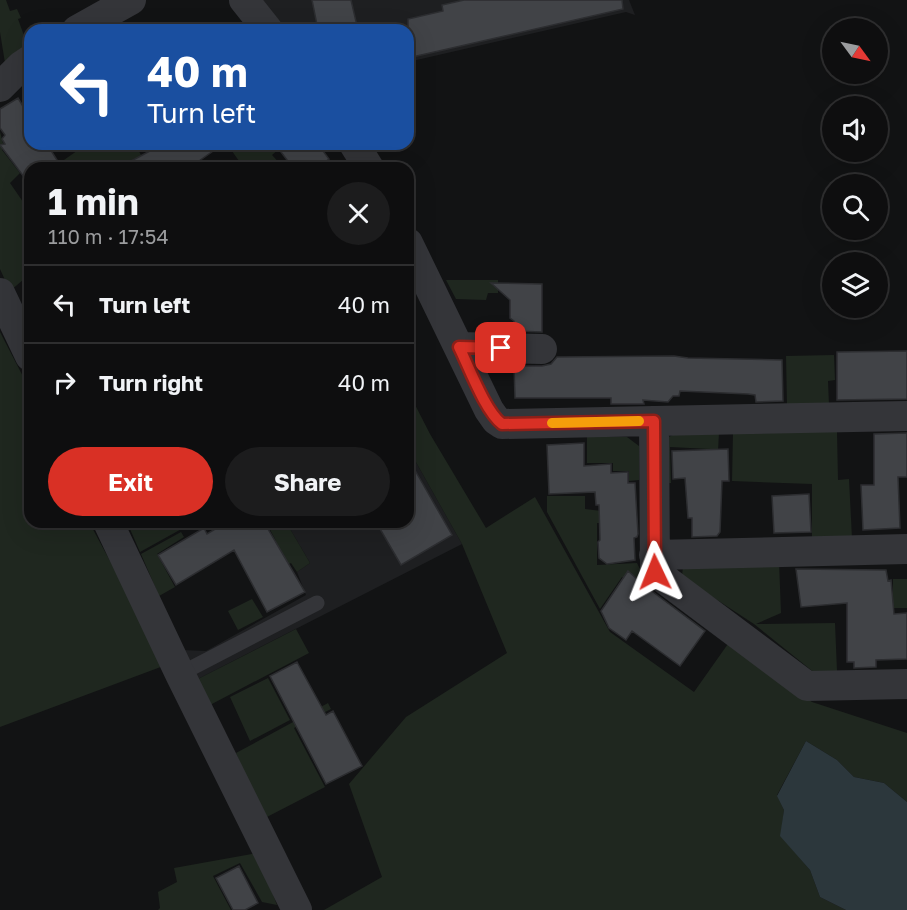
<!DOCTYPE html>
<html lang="en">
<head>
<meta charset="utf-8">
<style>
	body { margin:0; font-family:"Golos Text",sans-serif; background:#1c1c1d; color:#f1f3f6; height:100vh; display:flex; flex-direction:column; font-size:22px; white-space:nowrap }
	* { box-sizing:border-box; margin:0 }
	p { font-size:20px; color:#9b9c9e }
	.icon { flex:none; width:33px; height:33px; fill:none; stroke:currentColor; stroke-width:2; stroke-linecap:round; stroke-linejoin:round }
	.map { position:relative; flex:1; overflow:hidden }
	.panel { position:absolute; left:24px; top:162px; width:390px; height:366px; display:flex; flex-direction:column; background:#0e0e0f; border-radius:18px; box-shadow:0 6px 24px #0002,0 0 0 2px #2e2e2f }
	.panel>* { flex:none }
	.guide { position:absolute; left:24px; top:24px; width:390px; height:126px; border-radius:18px; box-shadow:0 6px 24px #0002,0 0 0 2px #2e2e2f; background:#1a4fa0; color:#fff; overflow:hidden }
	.needle { width:39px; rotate:123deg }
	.fabs { position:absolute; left:822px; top:18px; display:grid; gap:12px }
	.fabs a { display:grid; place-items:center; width:66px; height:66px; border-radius:50%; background:#0e0e0f; box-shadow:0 6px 24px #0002,0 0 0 2px #2e2e2f; font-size:30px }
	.pin { position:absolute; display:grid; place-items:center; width:51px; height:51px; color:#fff; margin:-26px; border-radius:12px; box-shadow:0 3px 9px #0006 }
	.me { position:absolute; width:66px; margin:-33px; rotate:358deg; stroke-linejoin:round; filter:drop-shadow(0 0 4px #0008) }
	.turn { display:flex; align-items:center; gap:21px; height:126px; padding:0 24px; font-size:27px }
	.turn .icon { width:78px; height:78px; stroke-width:2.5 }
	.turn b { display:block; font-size:42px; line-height:51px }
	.round { display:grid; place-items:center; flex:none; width:63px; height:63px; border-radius:32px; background:#1c1c1d }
	.overview { display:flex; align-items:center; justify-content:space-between; height:102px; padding:0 24px }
	h1 { font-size:36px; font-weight:700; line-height:45px }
	.primary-button { display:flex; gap:12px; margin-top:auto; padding:12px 24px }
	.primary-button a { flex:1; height:69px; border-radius:36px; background:#d93025; color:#fff; font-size:24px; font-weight:700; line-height:69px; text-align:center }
	.primary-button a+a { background:#1c1c1d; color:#f1f3f6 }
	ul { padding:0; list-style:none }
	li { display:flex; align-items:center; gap:18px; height:78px; padding:0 24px; border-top:2px solid #2e2e2f }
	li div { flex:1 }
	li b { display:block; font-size:22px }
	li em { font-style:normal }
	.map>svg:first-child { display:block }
</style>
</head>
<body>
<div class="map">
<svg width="907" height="910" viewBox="0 0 907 910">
	<rect width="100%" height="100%" fill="#121314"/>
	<path fill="#1e1f21" d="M262 0H629L635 15 626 12 408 62V30H287Z
		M408 448 462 544 196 680 182 650 206 651 306 595 297 572 310 563 286 522H408Z"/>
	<path fill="#1f271f" d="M0 0H6L10 11 17 9 21 18 18 19 27 44 5 63 0 32Z
		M0 132 4 147 2 150 20 173 10 183 30 212V274L10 291 0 269Z
		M87 144H135L141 155 125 167 119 164 113 168H65L61 162Z
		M212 144H261L267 149 264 144H285L272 155 284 168H244L227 144 217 150Z
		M446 280H498V293H488L486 300 456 299Z
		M0 332 30 390V522H89L166 665 0 727Z
		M834 355 835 380 828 381 829 405H787L786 356Z
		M408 391 430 434 486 528 535 497 610 632 694 692 730 641 812 702 907 733V802L884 783 854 777 837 760 806 741 777 795 784 810 781 836 810 870 820 897 846 910H324L382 877 349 784 406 717 507 653 462 544 408 448Z
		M733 432H837L838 480 849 479 852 538H812V484L732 481Z
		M676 433H719L718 451H711L710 449 670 447 671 483H666L667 438Z
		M587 437H627L639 446V480L629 481V471H613V463H587Z
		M547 496H585V509L618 513V523H597V565L637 563 643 575 652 583 646 593 622 577 600 609 547 512Z
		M127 522H194L140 552Z
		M266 522H286L310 563 297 572 291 563 272 573 256 554 276 541Z
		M181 532 184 537 157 554 175 587 159 596 141 554Z
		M779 561 781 613 756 624 835 623 837 671 816 674 754 624 682 577 683 565Z
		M893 579H907V608H893Z
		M252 599 263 617 238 630 228 611Z
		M296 629 309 653 210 705 196 680Z
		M268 678 290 720 250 741 230 697Z
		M328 703 331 709 294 728 325 787 263 819 236 753Z
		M257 853 277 905 262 902 240 863 213 876 231 910H158L160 908 158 892 177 882 174 868Z"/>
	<path fill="#2c373c" d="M806 741 837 760 854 777 884 783 907 802V910H846L820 897 810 870 780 836 784 810 777 796Z"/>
	<path fill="#414347" stroke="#2c2d30" stroke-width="1.5" d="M312 0H351L358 30H318Z
		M464 0H622L623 9 408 58V19L443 11 442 5Z
		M18 98 30 118V144H47L62 168H30V185L0 145 5 144 2 139 5 135 0 128V109Z
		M163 144H223L189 168H118Z
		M275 144H318L329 159 317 168H293Z
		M491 283 542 284V332L514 331V321L510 318V300Z
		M907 351V399L837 400V352Z
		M674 356 688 358 782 360 783 401 756 402 755 395 748 394 680 391 679 396H673L668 402 643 400 644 404H611V398H515L514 366H542L551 364 557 357Z
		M907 433V477H898L900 528 863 530 861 485H874V434Z
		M584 443V466L611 464V473L628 472V483H635L638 534 637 537 634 538 635 560 607 564 599 558 598 542 600 540 599 505H596L595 492 549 494 547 445Z
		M728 449 729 481H722L720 532 717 536 692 537V518H688L685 478 673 479 672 451Z
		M408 458 452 535 401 565 376 522H408Z
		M809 494 811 532 774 533 772 496Z
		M227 522H264L305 592 267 612 234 550 176 585 158 555 204 528 207 534Z
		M796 569 886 570 888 581 891 580 894 614 907 613V659L876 660V667L854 668V662H847V603L801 607Z
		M628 571 645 586 705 631 680 666 632 631 626 640 609 628 601 611Z
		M297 662 326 715 333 711 362 766 326 784 270 676Z
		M239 866 258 903 245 910H233L216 878Z"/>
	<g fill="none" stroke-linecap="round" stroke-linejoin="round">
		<path stroke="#343539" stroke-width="15" d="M180 674 317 603"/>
		<path stroke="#343539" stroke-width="30" d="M244 0 268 30
			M77 30 131 0
			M0 87 21 66 30 60
			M354 144 369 168
			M408 243 489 410 496 420 502 424 907 416
			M0 293 30 356
			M459 347 542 349
			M654 421 655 572 807 686 907 684
			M108 522 180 674 297 910
			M654 555 907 549"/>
	</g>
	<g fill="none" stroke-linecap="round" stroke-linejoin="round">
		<g stroke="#8d1f18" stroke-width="15">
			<path id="route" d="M501 348 459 347C469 367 485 411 502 424L654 421 655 572"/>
		</g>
		<use href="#route" stroke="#d93025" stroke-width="10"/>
		<path stroke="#f59e0b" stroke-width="10" d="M552 423 639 421"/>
	</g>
</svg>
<div class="fabs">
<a><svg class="needle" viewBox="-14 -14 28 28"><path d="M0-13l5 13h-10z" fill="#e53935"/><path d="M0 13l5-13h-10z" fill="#9b9c9e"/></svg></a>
<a><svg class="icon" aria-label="sound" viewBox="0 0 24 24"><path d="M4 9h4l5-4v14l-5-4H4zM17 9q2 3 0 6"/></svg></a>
<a><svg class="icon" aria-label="search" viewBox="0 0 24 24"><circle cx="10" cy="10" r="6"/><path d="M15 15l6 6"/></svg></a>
<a><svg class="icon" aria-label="layers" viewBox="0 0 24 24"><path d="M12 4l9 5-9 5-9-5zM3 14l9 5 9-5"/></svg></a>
</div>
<div class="pin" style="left:501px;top:348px;background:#d93025"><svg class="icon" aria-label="arrive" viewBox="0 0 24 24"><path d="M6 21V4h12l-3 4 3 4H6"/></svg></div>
<svg class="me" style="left:655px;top:572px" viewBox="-20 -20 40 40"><path d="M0-17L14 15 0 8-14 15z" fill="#d93025" stroke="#fff" stroke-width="4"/></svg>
<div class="guide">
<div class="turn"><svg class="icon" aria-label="left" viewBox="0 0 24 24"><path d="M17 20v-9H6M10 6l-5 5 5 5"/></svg><div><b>40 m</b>Turn left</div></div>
</div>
<section class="panel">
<div class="overview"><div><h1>1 min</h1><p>110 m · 17:54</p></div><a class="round"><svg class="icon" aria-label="close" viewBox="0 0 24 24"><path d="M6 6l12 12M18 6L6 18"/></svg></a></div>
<ul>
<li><svg class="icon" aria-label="left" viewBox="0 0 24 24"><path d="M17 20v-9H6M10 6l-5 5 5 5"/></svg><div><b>Turn left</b></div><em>40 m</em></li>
<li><svg class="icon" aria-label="right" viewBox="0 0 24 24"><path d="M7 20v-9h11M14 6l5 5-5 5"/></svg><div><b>Turn right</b></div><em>40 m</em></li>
</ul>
<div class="primary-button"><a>Exit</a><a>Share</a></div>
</section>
</div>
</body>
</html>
